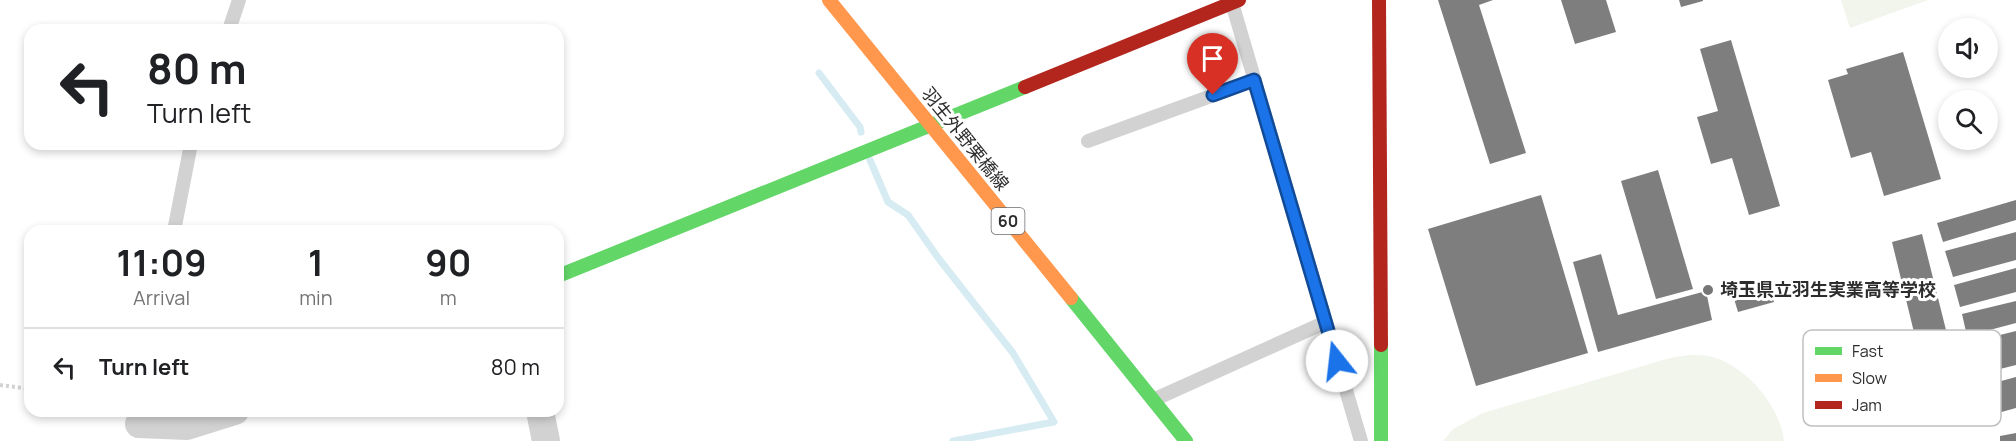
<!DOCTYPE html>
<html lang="en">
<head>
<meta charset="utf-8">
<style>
	body { margin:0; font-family:Manrope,"Noto Sans JP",sans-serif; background:#f2f2f2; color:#202124; height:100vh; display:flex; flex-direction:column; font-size:22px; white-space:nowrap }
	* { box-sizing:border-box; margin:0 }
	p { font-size:20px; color:#757577 }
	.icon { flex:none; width:33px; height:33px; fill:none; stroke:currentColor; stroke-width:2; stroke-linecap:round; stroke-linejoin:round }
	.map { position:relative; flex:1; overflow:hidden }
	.details { position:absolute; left:24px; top:225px; width:540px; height:192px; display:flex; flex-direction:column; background:#fff; border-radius:18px; box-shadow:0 3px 9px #0003 }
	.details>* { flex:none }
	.guide { position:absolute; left:24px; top:24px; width:540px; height:126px; border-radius:18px; box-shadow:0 3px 9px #0003; background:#fff; color:#202124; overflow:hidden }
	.buttons { position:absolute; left:1938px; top:18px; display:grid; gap:12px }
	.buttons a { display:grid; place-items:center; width:60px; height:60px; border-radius:50%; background:#fff; box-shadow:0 3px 9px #0003; font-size:30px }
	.pin { position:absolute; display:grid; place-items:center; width:51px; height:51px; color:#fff; margin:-62px -26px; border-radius:50% 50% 50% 0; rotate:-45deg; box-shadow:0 0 6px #0007 }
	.pin .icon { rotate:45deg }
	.me { position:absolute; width:66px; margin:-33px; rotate:344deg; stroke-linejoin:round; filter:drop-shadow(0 0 4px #0008) }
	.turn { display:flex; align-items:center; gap:21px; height:126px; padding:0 24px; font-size:27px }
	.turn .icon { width:78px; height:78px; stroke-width:2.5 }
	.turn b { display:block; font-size:42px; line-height:51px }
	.eta { display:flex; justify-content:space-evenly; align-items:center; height:102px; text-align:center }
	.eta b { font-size:36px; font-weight:700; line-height:42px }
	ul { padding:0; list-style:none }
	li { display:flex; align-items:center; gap:18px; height:78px; padding:0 24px; border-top:2px solid #e0e0e0 }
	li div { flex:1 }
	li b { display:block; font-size:22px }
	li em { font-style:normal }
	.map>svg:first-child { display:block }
</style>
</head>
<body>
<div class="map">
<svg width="2016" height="441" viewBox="0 0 2016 441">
	<rect width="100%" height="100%" fill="#fff"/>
	<path fill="#f1f5eb" d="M1841 0H1928L1850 28Z
		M1689 355C1695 355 1702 355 1708 356 1744 363 1780 405 1784 441H1443L1453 429 1483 413 1670 358Z"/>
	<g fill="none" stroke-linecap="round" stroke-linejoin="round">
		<path stroke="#d6ecf2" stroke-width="7" d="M819 73 860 127 861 132
			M870 160 888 202 908 215 939 259 1013 353 1054 422 953 441"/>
	</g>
	<path fill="#7e7e7e" d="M1438 0H1493L1479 5 1526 153 1490 164Z
		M1561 0H1606L1616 32 1575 44Z
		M1679 0H1703V1L1681 7Z
		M1731 40 1780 206 1749 215 1732 158 1711 164 1697 117 1718 111 1700 49Z
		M1903 52 1941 179 1884 196 1871 152 1851 158 1828 80 1848 74 1846 69Z
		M1658 170 1693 289 1656 299 1621 181Z
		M1541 195 1588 353 1476 386 1428 229Z
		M2016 200V220L1943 242 1937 223Z
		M2016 232V260L1953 277 1945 251Z
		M1922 234 1960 386 1929 394 1892 242Z
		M1601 254 1618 315 1706 291 1712 320 1598 352 1573 262Z
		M2016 268V292L1960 307 1954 285Z
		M1768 282 1774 302 1738 312 1732 292Z
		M2016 301V323L1967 336 1962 314Z
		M2016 331V365L1976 375 1968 343Z
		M2016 377V408L1987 416 1979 387Z
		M2016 433V441H2000V436Z"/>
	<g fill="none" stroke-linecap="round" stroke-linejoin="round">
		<path stroke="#d2d2d2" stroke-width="4" stroke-dasharray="3 3" stroke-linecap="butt" d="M0 385 30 389"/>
		<path stroke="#d2d2d2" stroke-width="14" d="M1232 3 1361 441
			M229 30 239 0
			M1088 141 1255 80
			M174 231 191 144
			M1153 400 1326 322"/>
		<path stroke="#d2d2d2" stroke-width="28" d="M540 411 546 441
			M139 424 187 426 235 411"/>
		<path stroke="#63d668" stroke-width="14" d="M558 276 1025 87
			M1071 298 1186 441
			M1381 345V441"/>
		<path stroke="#ff974d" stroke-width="14" d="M829 0 1071 298"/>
		<path stroke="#b3261e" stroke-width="14" d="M1379 0 1381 345
			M1025 87 1239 0"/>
	</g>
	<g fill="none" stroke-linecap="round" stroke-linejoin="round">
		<g stroke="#114b97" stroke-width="15">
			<path id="route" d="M1213 95 1254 80 1337 361"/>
		</g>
		<use href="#route" stroke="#1a73e8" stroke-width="10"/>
	</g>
	<circle fill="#767676" stroke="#fff" stroke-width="2" cx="1708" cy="290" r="6"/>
	<g text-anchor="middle" stroke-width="6" stroke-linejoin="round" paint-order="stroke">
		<rect fill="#fff" stroke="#6c6c6c" stroke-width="1.5" x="991.5" y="208" width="33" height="26" rx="4.5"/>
		<g font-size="16" font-weight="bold" fill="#2d2d2d">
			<text x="1008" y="227">60</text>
		</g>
		<g font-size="18" fill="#2d2d2d" stroke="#fff">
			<text transform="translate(965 139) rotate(51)" y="6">羽生外野栗橋線</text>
		</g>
		<g font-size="18" font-weight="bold" fill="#2d2d2d" stroke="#fff" text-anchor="start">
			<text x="1720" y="296">埼玉県立羽生実業高等学校</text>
		</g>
	</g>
	<rect x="1803" y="330" width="198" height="96" rx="9" fill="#fff" stroke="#c0c0c0" stroke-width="1.5"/>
	<rect x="1815" y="347" width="27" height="8" fill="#63d668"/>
	<rect x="1815" y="374" width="27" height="8" fill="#ff974d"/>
	<rect x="1815" y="401" width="27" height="8" fill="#b3261e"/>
	<g font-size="16" fill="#2d2d2d">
		<text x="1852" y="357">Fast</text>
		<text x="1852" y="384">Slow</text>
		<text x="1852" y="411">Jam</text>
	</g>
</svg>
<div class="buttons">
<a><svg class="icon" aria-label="sound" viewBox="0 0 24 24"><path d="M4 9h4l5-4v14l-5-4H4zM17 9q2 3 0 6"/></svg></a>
<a><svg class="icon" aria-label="search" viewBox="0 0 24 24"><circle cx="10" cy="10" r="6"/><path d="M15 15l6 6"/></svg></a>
</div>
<div class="pin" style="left:1213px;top:95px;background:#d93025"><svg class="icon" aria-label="arrive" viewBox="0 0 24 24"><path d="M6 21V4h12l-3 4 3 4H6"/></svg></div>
<svg class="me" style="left:1337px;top:361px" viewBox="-20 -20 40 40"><circle r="19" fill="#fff"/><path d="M0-13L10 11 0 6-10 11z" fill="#1a73e8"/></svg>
<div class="guide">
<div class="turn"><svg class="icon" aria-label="left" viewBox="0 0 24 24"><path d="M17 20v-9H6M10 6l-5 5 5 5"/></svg><div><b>80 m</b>Turn left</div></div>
</div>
<section class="details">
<div class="eta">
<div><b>11:09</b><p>Arrival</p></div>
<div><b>1</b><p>min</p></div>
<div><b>90</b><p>m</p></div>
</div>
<ul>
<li><svg class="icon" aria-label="left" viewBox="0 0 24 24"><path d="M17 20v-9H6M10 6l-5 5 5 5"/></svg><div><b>Turn left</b></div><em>80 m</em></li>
</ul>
</section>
</div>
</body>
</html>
